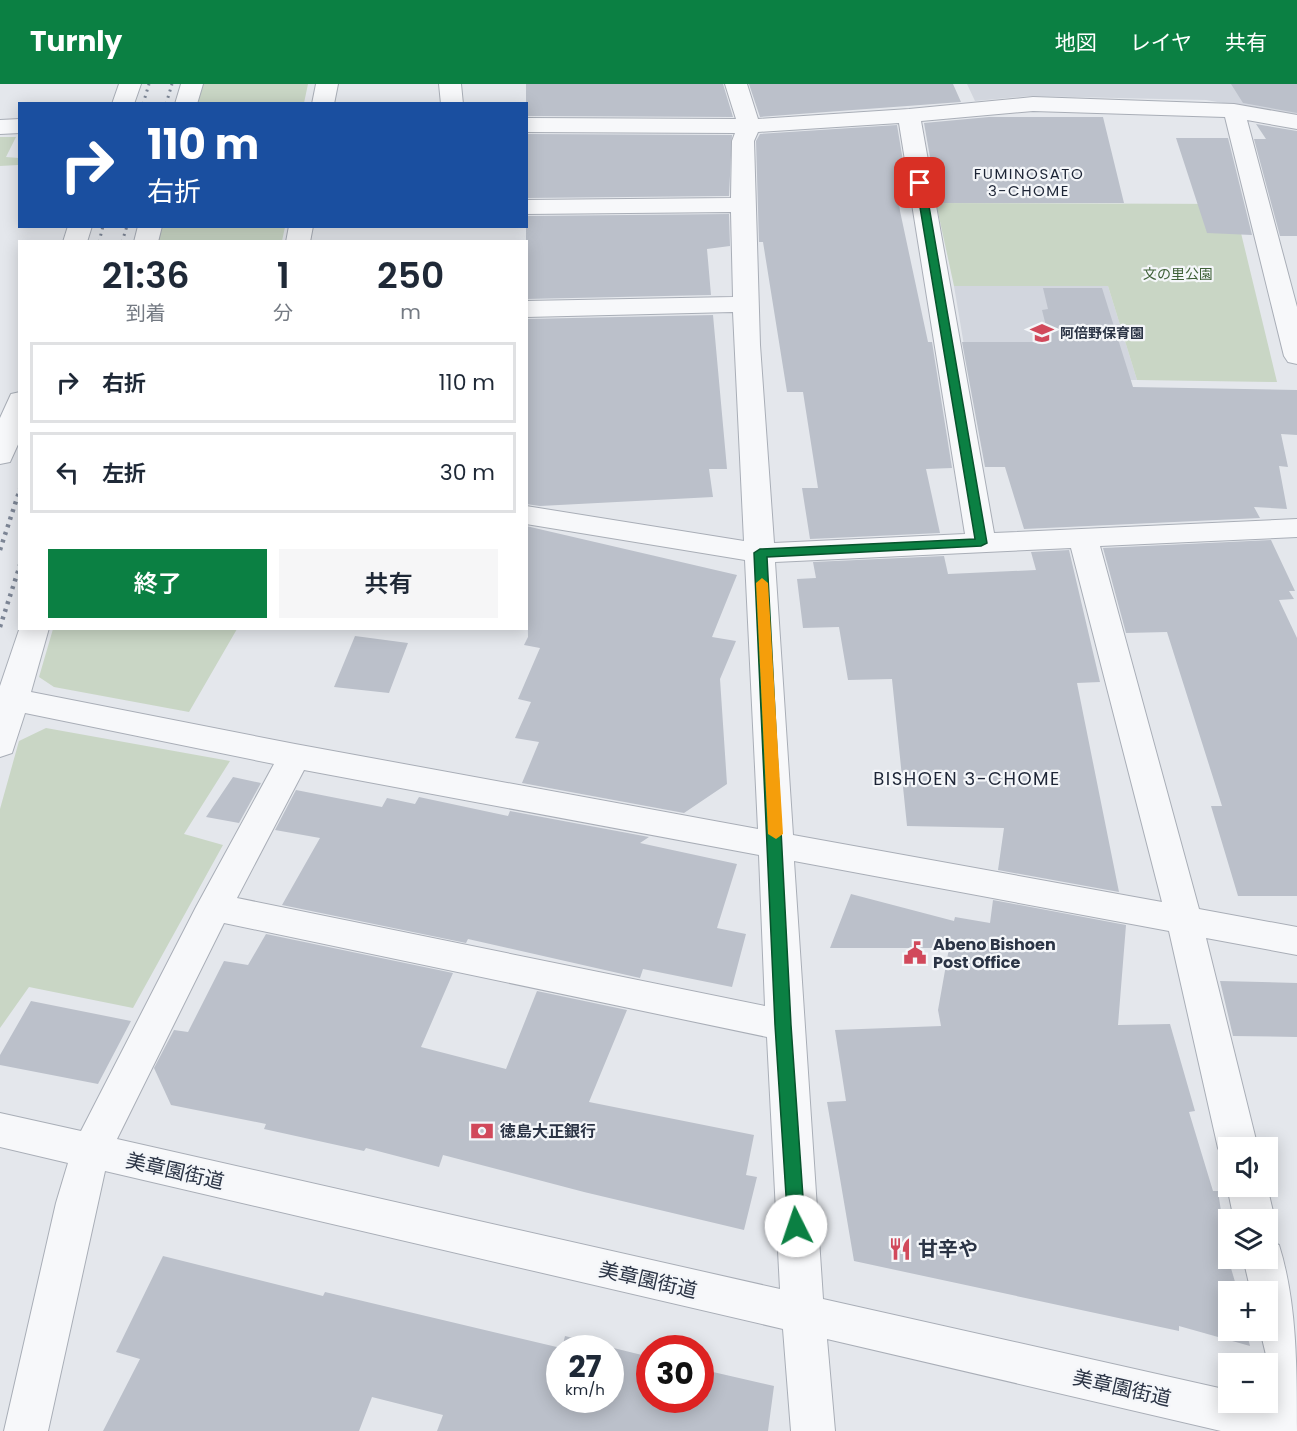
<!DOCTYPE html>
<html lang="ja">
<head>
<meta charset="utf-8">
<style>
	body { margin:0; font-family:Poppins,"Noto Sans JP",sans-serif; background:#f6f6f7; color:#1f2937; height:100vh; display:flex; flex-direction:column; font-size:22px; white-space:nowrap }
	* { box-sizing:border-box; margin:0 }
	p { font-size:20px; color:#747a83 }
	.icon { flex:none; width:33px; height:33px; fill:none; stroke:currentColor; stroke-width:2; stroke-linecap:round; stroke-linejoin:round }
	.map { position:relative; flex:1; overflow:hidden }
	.side { position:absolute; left:18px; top:156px; width:510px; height:390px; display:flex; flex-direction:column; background:#fff; border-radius:0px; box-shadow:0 3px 15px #0003 }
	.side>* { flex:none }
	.hud { position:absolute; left:18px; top:18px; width:510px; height:126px; border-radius:0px; box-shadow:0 3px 15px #0003; background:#1a4fa0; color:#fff; overflow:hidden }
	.tools { position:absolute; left:1218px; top:1053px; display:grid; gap:12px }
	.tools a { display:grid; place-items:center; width:60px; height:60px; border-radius:0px; background:#fff; box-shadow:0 3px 15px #0003; font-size:30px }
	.speed { position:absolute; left:546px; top:1251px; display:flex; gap:12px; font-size:30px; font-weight:700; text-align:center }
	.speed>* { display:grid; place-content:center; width:78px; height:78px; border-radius:50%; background:#fff; box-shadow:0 3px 15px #0003; line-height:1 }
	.speed small { font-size:15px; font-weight:400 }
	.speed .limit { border:9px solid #d22; background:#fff; color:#111 }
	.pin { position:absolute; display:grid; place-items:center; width:51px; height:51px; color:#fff; margin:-26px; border-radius:12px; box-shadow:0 3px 9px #0006 }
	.me { position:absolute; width:66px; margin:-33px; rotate:356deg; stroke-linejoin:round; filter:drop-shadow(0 0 4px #0008) }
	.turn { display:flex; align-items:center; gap:21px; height:126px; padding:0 30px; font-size:27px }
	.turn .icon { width:78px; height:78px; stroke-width:2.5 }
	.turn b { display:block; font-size:42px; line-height:51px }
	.eta { display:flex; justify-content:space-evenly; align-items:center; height:102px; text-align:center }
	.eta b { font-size:36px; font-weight:600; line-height:42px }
	.cta { display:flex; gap:12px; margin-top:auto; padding:12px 30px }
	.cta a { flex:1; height:69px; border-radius:0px; background:#0b8043; color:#fff; font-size:24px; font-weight:600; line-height:69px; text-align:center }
	.cta a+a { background:#f6f6f7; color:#1f2937 }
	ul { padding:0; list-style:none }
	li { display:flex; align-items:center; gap:18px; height:81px; margin:0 12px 9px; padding:0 18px; border:3px solid #e0e1e3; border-radius:0px }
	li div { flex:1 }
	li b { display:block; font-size:22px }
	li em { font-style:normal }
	header { display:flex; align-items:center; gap:36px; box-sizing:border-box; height:84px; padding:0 30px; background:#0b8043; color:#fff }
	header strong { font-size:28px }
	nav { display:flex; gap:33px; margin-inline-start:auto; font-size:21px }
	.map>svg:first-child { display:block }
</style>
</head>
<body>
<header>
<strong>Turnly</strong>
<nav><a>地図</a><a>レイヤ</a><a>共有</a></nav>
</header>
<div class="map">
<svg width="1297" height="1347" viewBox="0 0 1297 1347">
	<rect width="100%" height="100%" fill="#e4e7ec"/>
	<path fill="#d2d6de" d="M967 0H1297V32L1206 16 1030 12 975 17Z
		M954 202H1108L1137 296 970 297Z"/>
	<path fill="#c9d6c5" d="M198 0H308L304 19 192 20Z
		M0 53H16L6 73 19 74 18 81 0 82Z
		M936 119 1234 120 1277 298 1137 296 1108 202H954Z
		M162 143H285L282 157 154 158 158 144Z
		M53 545V544L237 545 189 628 54 603 39 593Z
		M46 644 230 677 184 750 223 761 133 924 29 903 0 944V725L19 657Z"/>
	<path fill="#bbc0ca" d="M526 0H723L733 33 526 32Z
		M749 0H953L961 18 760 33Z
		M1231 0H1297V29L1243 19Z
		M989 33H1103L1124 119H938L924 39Z
		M1256 40 1297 47V152H1280L1254 55H1266Z
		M897 41 910 119H899L900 127 928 258H932L952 384 926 385 940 449 810 455 802 404H818L803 308H787L763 158H759L756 57 760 50Z
		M526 50 732 51 729 112 526 114Z
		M1176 54H1228L1252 151 1207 149Z
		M729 130 730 162 707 165 711 211 526 215V132Z
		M1043 204H1102L1133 303 1297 306V351L1281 350 1288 383 1279 382 1287 425 1254 423 1260 434 1024 445 1005 383H985L962 258H1050L1042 226 1048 225Z
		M713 231 727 385H709L713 413 540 422 526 420V235Z
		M526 442 737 491 712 553 736 557 720 595 727 700 684 729 522 699 539 658 515 654 531 618 518 615 540 564 524 561 528 553Z
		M1271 456 1295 507H1289L1294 515 1279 516 1297 554V812H1238L1211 722H1222L1167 548 1126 549 1103 464Z
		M1069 466 1100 598 1077 599 1119 808 998 786 1004 744 907 742 892 595 848 596 839 543 803 544 797 495 816 494 813 478 944 472 948 490 1036 486 1031 468Z
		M355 552 408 559 389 609 334 603Z
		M233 693 261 699 239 739 206 733Z
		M296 706 382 723 387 714 415 720 419 713 508 732 510 727 649 753 640 759 737 780 717 844 746 850 732 903 643 885 640 894 468 855 466 859 282 821 320 754 275 746Z
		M851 810 954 837 955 833 990 839 993 816 1126 841 1118 941 1170 940 1195 1027 1189 1028 1213 1107H1218L1228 1174 1238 1208H1228V1246H1246L1250 1262 1179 1242V1247L854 1177 827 1018 846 1017 835 946 941 942 938 926 949 864H830Z
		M266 850 453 889 421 963 506 985 537 907 627 926 589 1018 754 1051 746 1091 757 1093 744 1146 584 1108 443 1071 439 1083 366 1064 364 1067 264 1045 266 1040 171 1021 154 984 174 946 188 948 224 877 248 881Z
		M1220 897 1297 899V953L1233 952Z
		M31 917 131 937 98 1000 0 981V971Z
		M163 1172 323 1212 325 1208 561 1264 560 1316H610V1264H562L565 1252 650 1273V1316H700V1285L774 1302 768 1347H437L443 1331 372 1313 359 1347H103L140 1275 116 1268Z"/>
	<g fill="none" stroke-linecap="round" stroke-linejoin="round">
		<g stroke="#a9aeb7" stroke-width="2">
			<path id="minor" d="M119 0H141L134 20H112Z
				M181 0H203L197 20H175Z
				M316 0H338L334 20H312Z
				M439 0H461L463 20H441Z
				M725 0H747L758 35 909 25 1033 13 1234 20 1297 31V45L1247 36 1297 223V280L1288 278 1284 272 1225 33 1033 27 921 37 994 449 1297 435V453L1100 462 1199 825 1297 843V871L1206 854 1258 1064H1228V1078L1224 1076 1218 1064 1169 847 794 777 823 1215 1228 1306V1318H1268V1315L1277 1317 1260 1246H1268V1208H1251L1243 1174H1268V1156L1279 1161C1297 1218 1297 1285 1297 1347H1221L827 1255 835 1347H791L783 1245 105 1087 48 1347H4L56 1119 68 1079 0 1063V1029L81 1047 196 823 274 680 25 629 12 669 0 673V602L20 543 49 544 31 608 295 660 758 745 745 476 526 440V422L744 457 733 228 526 233V217L733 213 731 128 526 130V116L731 114 732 57 735 49 526 48V34L736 35ZM899 39 965 450 774 459 760 261 754 57 758 48ZM1071 464 1162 818 793 751 775 478ZM304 686 759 771 765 922 237 814ZM224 839 767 953 780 1205 117 1055Z
				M20 35V49L0 50V36Z
				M68 142H92L87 158H63Z
				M138 142H162L158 158H134Z
				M289 142H313L310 158H286Z
				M20 308V356L10 378 0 380V334L11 310Z
				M1228 1098V1102H1267L1275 1136 1269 1149 1268 1150V1136H1234L1227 1102Z"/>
		</g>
		<use href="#minor" fill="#f7f8fa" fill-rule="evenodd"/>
		<path stroke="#7d8696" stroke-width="3" stroke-dasharray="2 4.5" stroke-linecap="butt" d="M143 20 149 0
			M166 20 172 0
			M99 158 103 142
			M122 158 127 142"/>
		<path stroke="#7d8696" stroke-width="4.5" stroke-dasharray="3 5" stroke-linecap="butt" d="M0 466 20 405
			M0 543 20 481"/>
	</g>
	<path fill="#0b8043" stroke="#07532c" stroke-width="1.5" d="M920 96 925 99 987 459 981 462 767 473 791 941 805 1142 803 1148 796 1150 790 1148 788 1142 775 941 754 469 760 465 975 455 916 99Z"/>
	<path fill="#f59e0b" d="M762 494 768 499 783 750 776 755 768 750 756 499Z"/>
	<defs>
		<g id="school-bare" transform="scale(1.8)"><path d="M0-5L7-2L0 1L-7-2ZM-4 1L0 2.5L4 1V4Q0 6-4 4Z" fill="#d1495b" stroke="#f4f6f9" stroke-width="2.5" paint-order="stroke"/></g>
		<g id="civic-bare" transform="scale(1.8)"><path d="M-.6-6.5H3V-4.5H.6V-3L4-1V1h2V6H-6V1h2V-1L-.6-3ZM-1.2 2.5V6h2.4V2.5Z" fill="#d1495b" stroke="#f4f6f9" stroke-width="2.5" paint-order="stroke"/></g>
		<g id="bank-bare" transform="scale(1.8)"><path d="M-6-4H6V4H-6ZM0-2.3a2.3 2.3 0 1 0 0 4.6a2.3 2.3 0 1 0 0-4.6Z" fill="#d1495b" stroke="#f4f6f9" stroke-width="2.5" paint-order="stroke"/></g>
		<g id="restaurant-bare" transform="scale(1.8)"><path d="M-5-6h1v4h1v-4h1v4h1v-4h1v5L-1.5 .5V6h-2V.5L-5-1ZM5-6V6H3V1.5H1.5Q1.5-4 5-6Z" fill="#d1495b" stroke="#f4f6f9" stroke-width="2.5" paint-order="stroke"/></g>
	</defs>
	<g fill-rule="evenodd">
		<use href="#school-bare" x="1042" y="249"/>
		<use href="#civic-bare" x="915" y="869"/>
		<use href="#bank-bare" x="482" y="1047"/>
		<use href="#restaurant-bare" x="900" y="1165"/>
	</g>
	<g text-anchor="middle" stroke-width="4.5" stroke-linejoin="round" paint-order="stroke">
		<g font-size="14" fill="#3f6138" stroke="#f4f6f9">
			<text x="1178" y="195">文の里公園</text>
		</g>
		<g font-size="14" font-weight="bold" fill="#2b3445" stroke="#f4f6f9" text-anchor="start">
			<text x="1060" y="254">阿倍野保育園</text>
		</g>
		<g font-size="15" letter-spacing="1.5" fill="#1d2536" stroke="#f4f6f9">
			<text x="1029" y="95">FUMINOSATO<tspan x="1029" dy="17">3-CHOME</tspan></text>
		</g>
		<g font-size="16" font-weight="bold" fill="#2b3445" stroke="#f4f6f9" text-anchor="start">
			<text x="933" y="866">Abeno Bishoen<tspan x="933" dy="18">Post Office</tspan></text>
			<text x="500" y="1053">徳島大正銀行</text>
		</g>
		<g font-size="18" letter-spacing="1.5" fill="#1d2536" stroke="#f4f6f9">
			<text x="967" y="701">BISHOEN 3-CHOME</text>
		</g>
		<g font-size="20" fill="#2b3445" stroke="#f4f6f9">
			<text transform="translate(175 1087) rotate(13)" y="7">美章園街道</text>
			<text transform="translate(648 1196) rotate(13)" y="7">美章園街道</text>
			<text transform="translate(1122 1304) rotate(13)" y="7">美章園街道</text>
		</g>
		<g font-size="20" font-weight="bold" fill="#2b3445" stroke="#f4f6f9" text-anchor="start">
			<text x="918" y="1172">甘辛や</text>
		</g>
	</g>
</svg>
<div class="tools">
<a><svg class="icon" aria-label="sound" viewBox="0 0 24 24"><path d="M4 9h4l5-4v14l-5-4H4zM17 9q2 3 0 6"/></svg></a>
<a><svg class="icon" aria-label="layers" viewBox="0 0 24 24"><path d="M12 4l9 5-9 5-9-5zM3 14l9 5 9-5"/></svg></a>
<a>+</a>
<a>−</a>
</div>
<div class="speed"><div>27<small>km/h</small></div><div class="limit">30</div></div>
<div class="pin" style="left:920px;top:99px;background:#d93025"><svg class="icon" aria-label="arrive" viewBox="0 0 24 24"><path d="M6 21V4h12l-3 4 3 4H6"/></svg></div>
<svg class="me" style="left:796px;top:1142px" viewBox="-20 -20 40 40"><circle r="19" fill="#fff"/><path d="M0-13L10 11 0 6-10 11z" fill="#0b8043"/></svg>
<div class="hud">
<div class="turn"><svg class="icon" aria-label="right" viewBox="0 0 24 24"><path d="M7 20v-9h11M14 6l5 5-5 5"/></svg><div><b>110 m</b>右折</div></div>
</div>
<section class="side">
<div class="eta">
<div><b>21:36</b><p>到着</p></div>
<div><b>1</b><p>分</p></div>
<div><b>250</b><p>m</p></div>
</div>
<ul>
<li><svg class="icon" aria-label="right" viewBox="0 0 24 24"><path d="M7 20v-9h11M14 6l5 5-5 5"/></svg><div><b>右折</b></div><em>110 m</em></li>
<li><svg class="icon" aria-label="left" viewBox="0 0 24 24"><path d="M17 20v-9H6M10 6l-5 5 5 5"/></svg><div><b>左折</b></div><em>30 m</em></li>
</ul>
<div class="cta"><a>終了</a><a>共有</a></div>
</section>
</div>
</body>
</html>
